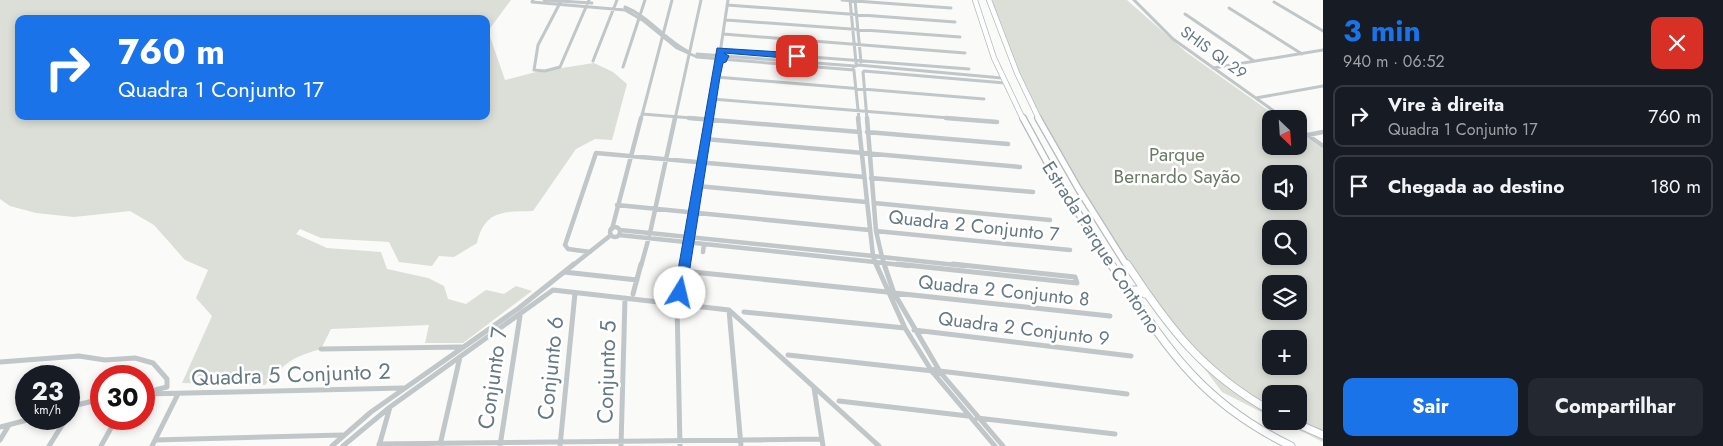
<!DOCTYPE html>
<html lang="pt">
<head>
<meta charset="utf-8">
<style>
	body { margin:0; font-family:Jost,sans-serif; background:#242831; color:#f1f3f6; height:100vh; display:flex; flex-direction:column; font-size:19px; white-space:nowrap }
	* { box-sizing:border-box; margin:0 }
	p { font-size:16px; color:#9ea1a6 }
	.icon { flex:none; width:28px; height:28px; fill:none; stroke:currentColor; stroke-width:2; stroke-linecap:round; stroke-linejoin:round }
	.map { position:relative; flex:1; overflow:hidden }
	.side { display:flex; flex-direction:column; background:#171b24; width:400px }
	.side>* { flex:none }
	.banner { position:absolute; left:15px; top:15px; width:475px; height:105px; border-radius:10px; box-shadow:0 2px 8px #0003; background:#1a73e8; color:#fff; overflow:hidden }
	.needle { width:32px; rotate:155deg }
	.controls { position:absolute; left:1262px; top:110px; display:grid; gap:10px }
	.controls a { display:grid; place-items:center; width:45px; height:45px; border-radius:10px; background:#171b24; box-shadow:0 2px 8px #0003; font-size:25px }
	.speed { position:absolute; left:15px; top:365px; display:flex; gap:10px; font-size:25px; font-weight:700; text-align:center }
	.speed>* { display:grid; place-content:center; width:65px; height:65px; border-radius:50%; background:#171b24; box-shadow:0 2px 8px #0003; line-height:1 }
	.speed small { font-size:12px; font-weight:400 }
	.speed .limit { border:8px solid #d22; background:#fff; color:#111 }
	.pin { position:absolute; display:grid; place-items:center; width:42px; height:42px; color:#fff; margin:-21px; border-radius:10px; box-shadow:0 2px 8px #0006 }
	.me { position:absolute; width:55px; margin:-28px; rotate:9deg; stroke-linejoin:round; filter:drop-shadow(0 0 4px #0008) }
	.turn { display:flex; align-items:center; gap:18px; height:105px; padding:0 20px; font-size:22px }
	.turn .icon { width:65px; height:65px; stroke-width:2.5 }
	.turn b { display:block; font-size:35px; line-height:42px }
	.round { display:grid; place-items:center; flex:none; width:52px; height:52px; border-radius:10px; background:#242831 }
	.overview { display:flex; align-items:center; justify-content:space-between; height:85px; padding:0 20px }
	h1 { font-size:30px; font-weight:700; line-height:38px; color:#1a73e8 }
	.cta { display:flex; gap:10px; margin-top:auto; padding:10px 20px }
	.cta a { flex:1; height:58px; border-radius:10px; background:#1a73e8; color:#fff; font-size:20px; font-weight:700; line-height:58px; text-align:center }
	.cta a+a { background:#242831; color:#f1f3f6 }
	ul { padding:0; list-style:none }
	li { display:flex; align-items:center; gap:15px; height:62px; margin:0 10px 8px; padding:0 10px; border:2px solid #363941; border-radius:10px }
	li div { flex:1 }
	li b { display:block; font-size:19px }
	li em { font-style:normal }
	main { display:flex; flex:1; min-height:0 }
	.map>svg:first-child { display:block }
</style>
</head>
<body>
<main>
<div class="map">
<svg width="1323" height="446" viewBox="0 0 1323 446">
	<rect width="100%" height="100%" fill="#fafaf8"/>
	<path fill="#dbdfd7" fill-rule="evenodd" d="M0 0H511L488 31 505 80 536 72 594 63 613 72 627 84 612 140 595 139 576 149 533 211C504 212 485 209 477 243L454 257 439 256 432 266 399 262 389 242 321 238 300 229 296 234 327 248 381 252 387 269 428 278 444 286 448 299 466 304 486 290 504 294 516 286 532 291 463 343H425L429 325 331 329 321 349C291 357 286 363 265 385L182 383 212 316 196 298 208 270 185 260 154 225 130 211 74 217 36 213 10 206 0 199ZM19 19H486V116H19Z
		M988 0H1127L1186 52 1280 119H1271V146H1299V132L1323 149V442L1280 421H1299V394H1271V417L1222 392 1192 352 1071 179 1017 79ZM1271 174H1299V201H1271ZM1271 229H1299V256H1271ZM1271 284H1299V311H1271ZM1271 339H1299V366H1271Z"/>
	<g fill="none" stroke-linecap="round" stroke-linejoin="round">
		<g stroke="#b5bbbe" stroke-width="6">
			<path id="major-far2" d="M975 0 994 58 1023 119
				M989 0 1017 73 1039 119"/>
		</g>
		<g stroke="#b5bbbe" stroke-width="8">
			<path id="major-far1" d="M1023 118 1054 175 1112 266
				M1038 118 1078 188 1127 266"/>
		</g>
		<g stroke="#b5bbbe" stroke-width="9">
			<path id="major" d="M1111 264C1166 346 1198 401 1291 446
				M1127 264C1169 328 1203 373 1271 411
				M1136 296 1133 290H1141L1145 294
				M1291 421 1323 435"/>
		</g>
		<path stroke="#c1c6c9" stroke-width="3" d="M533 0 532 2 625 10 644 21 677 48 697 57 854 70
			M544 0 592 3
			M842 0 951 8
			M850 0 856 63
			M855 0 861 62
			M1134 0 1173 39 1285 119
			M1274 2 1323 31
			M560 3 538 45 534 70 545 71 560 67 589 0
			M727 5 955 22
			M625 7C650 17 665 40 689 52
			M1229 8 1302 54
			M1185 14 1254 61
			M726 20 960 37
			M723 34 965 53
			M720 50 969 69
			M720 53 728 0
			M697 54 855 66
			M593 61 617 0
			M623 67 645 0
			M853 67 858 65 1002 78
			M1213 68 1323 50
			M854 71 859 119
			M864 71 1005 83
			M863 72 867 119
			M716 77 984 99
			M1256 98 1323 86
			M712 99 962 119
			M642 114 704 119
			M641 119 672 0
			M675 119 701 0
			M709 119 719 60"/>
		<path stroke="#c1c6c9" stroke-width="4.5" d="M689 118 860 132
			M858 118 873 256
			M867 118 876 231 882 257 965 266
			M946 118 997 122
			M1283 118 1285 119
			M1299 129 1323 146
			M867 132 1008 144
			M1308 135 1323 132
			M705 139 1020 167
			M871 178 1033 192
			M697 186 866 202
			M874 203 1050 220
			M617 205 869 230
			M610 232a5 5 0 1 1 10 0a5 5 0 1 1-10 0Z
			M612 229 641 118
			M620 230 873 256
			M876 231 1070 250
			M650 233 675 118
			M619 235 875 262 877 266
			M590 252 568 249 565 245 596 153 864 177
			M703 252 704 244
			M873 256 882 257 884 263 875 262Z
			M572 266 611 235
			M641 266 649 237
			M685 266 709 118
			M885 266 884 263 909 266"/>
		<path stroke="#c1c6c9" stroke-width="5" d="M876 264 905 328 933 373 937 375 940 373 937 369 932 370
			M884 264 894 293 939 370
			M897 264 1077 283 1075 277 953 264
			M683 271 887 292
			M564 272 637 280
			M894 293 1110 316
			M633 294 641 264
			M676 297 680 293 685 264
			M677 304 680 446
			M729 310 741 446
			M744 312 905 328
			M914 330 1131 356
			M321 349 462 347
			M788 355 933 371
			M0 362 79 356 105 360 135 358 153 363 167 379V387L155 390
			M940 371 1127 394
			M940 372 1003 446
			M935 375 995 446
			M814 388 823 446
			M144 394 403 388
			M839 401 968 416
			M69 407 101 399
			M977 418 1115 434
			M0 427 31 419
			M0 440 9 425
			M155 440 342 435
			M379 444 822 439
			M440 445 460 357
			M49 446 66 419
			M101 446 116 419
			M152 446 178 394
			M332 446 371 412 519 308 574 264
			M343 446 390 407 553 290 729 310 879 446
			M379 446 390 407
			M500 446 520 316
			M560 446 575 293
			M621 446 625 298"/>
		<use href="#major-far2" stroke="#fff" stroke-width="4.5"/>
		<use href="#major-far1" stroke="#fff" stroke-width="5.5"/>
		<use href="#major" stroke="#fff" stroke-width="7"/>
	</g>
	<path fill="#1a73e8" stroke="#114b97" d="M717 48 797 53 802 56 797 59 724 53 729 56 726 62 723 63 720 77 686 293 680 298 674 293Z"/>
	<g text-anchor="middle" stroke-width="5" stroke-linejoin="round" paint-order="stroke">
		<g font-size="16" fill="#667881" stroke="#fff">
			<text transform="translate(1214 52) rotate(36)" y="6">SHIS QI 29</text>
		</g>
		<g font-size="19" fill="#6b7a65" stroke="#fff">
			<text x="1177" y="161">Parque<tspan x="1177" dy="22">Bernardo Sayão</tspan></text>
		</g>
		<g font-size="19" fill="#667881" stroke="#fff">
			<text transform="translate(974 225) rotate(6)" y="7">Quadra 2 Conjunto 7</text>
			<text transform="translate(1102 247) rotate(57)" y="7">Estrada Parque Contorno</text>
			<text transform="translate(1004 290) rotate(6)" y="7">Quadra 2 Conjunto 8</text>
			<text transform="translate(1024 328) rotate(7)" y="7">Quadra 2 Conjunto 9</text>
		</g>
		<g font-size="22" fill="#667881" stroke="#fff">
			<text transform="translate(550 368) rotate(-84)" y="8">Conjunto 6</text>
			<text transform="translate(606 372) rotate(-88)" y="8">Conjunto 5</text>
			<text transform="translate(291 374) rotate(-2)" y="8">Quadra 5 Conjunto 2</text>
			<text transform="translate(492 378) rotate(-82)" y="8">Conjunto 7</text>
		</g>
	</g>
</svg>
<div class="controls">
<a><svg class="needle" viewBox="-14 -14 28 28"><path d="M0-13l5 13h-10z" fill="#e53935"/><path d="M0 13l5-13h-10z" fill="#9ea1a6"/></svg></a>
<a><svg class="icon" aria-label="sound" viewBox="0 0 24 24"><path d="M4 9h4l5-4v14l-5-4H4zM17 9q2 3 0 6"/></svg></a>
<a><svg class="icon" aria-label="search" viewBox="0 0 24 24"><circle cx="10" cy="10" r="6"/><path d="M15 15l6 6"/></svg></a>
<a><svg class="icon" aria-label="layers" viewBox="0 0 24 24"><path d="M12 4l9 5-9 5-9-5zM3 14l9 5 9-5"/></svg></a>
<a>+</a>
<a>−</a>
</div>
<div class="speed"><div>23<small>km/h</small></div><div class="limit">30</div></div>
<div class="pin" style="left:797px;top:56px;background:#d93025"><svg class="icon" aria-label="arrive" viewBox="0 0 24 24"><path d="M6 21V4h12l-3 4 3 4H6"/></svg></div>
<svg class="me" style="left:680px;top:293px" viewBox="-20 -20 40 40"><circle r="19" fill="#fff"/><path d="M0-13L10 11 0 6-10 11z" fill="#1a73e8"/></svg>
<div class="banner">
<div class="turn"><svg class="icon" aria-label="right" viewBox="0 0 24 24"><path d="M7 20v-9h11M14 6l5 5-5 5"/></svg><div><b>760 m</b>Quadra 1 Conjunto 17</div></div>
</div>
</div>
<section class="side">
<div class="overview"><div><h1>3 min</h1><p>940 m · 06:52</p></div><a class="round" style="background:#d93025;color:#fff"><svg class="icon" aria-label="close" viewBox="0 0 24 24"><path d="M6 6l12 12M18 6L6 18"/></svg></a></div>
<ul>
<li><svg class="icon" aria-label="right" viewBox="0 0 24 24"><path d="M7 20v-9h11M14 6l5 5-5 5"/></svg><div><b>Vire à direita</b><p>Quadra 1 Conjunto 17</p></div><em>760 m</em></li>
<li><svg class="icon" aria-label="arrive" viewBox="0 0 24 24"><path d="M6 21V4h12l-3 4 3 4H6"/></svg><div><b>Chegada ao destino</b></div><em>180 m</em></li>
</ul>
<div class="cta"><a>Sair</a><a>Compartilhar</a></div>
</section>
</main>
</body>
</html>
